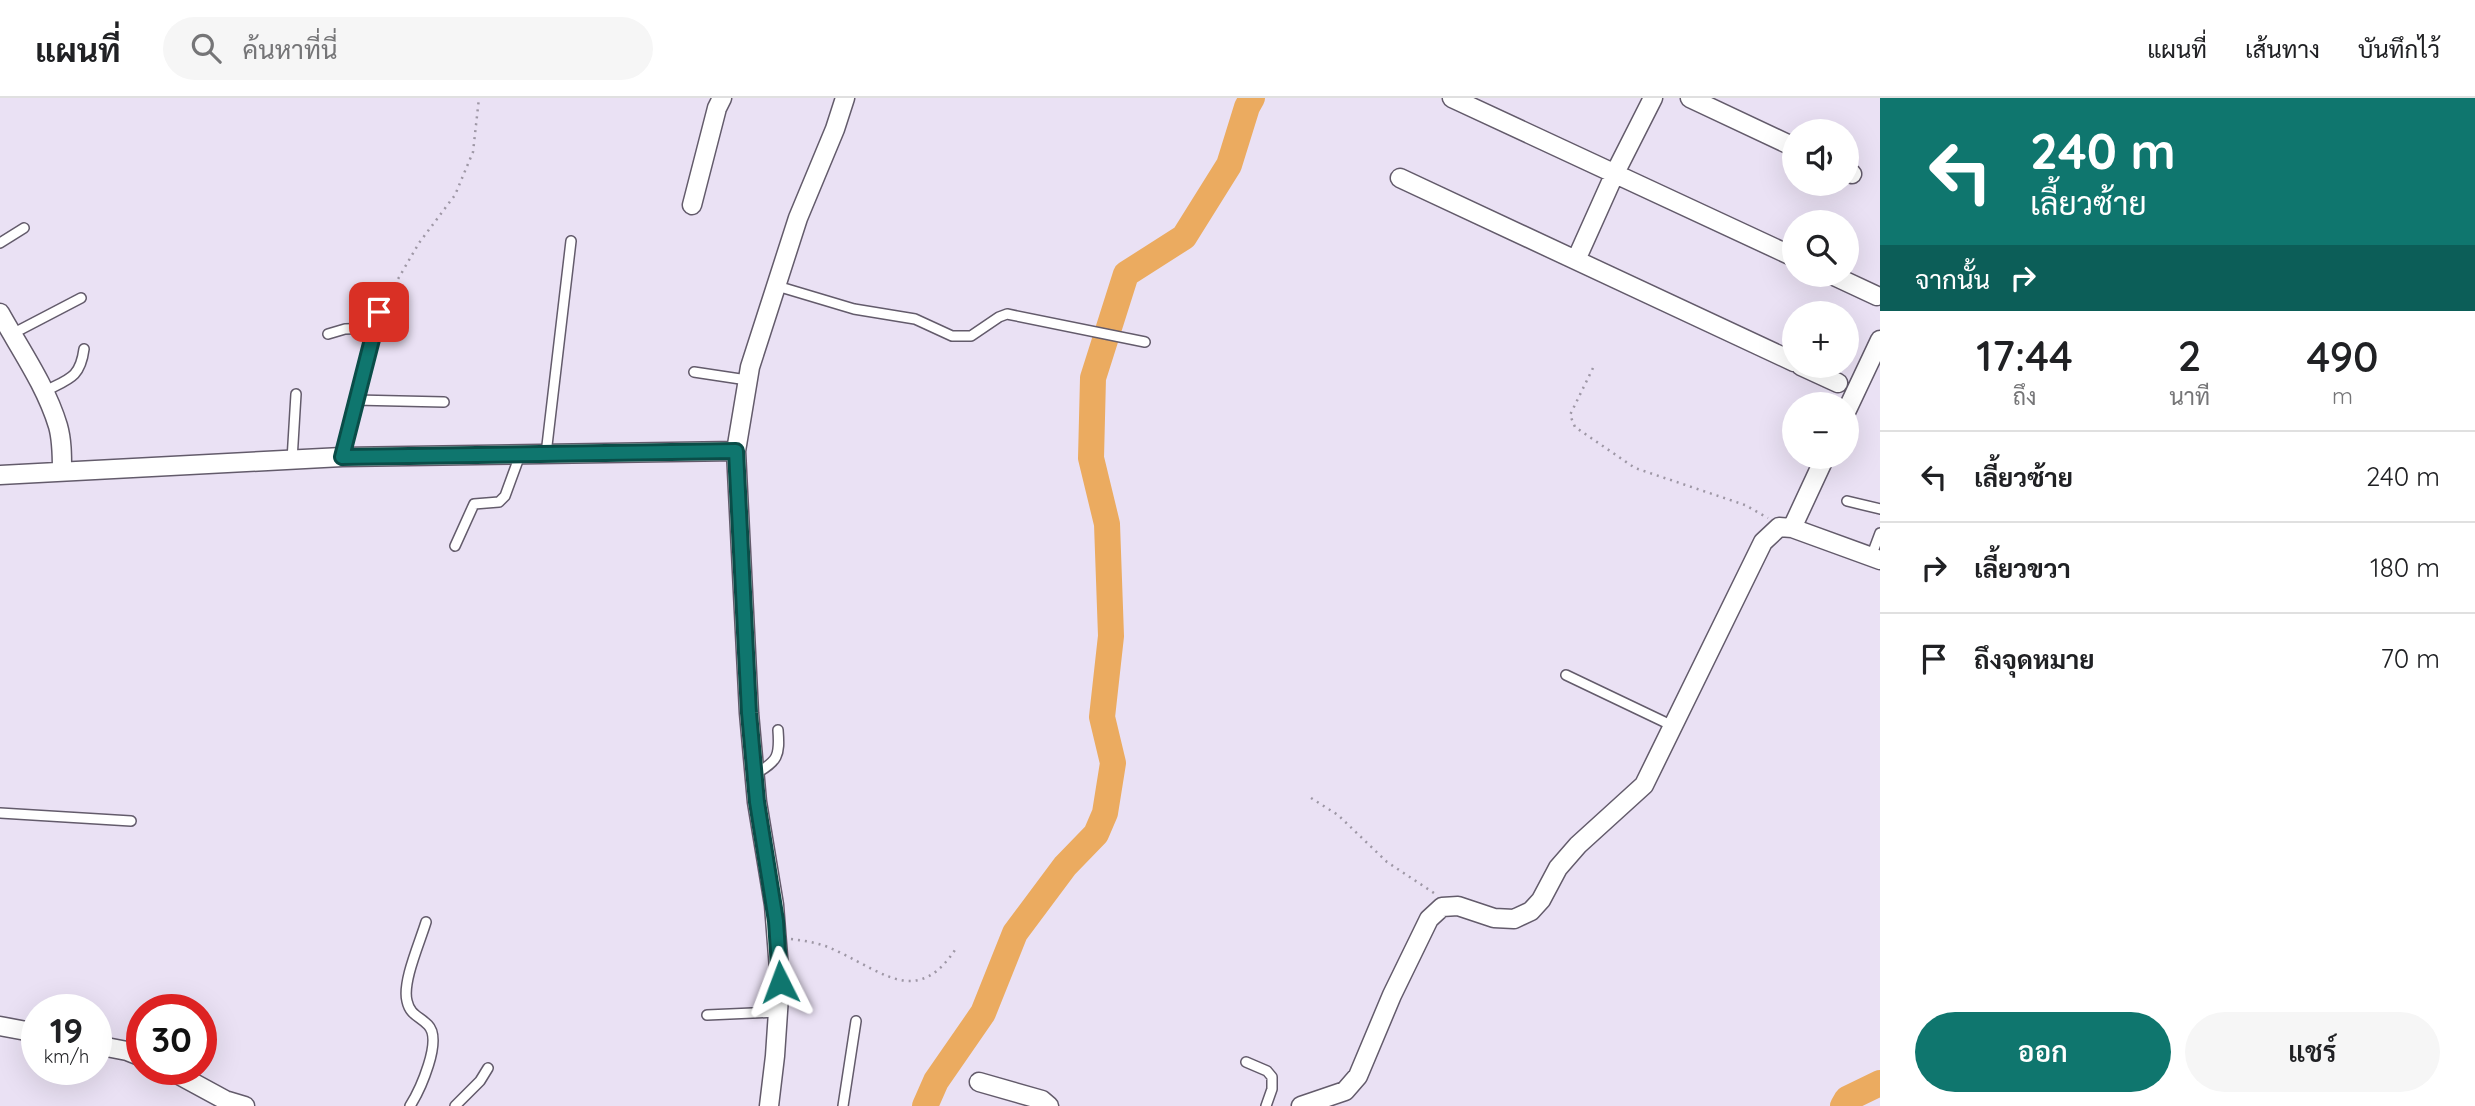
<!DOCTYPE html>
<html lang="th">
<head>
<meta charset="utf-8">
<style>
	body { margin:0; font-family:Quicksand,Sarabun,sans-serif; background:#f6f6f6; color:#202124; height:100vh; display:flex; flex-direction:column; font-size:26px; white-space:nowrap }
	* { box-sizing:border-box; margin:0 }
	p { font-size:23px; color:#757577 }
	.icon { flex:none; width:38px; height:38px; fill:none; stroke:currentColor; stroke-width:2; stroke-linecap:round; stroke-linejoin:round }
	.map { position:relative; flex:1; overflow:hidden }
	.side { display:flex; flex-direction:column; background:#fff; width:595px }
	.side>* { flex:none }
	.hud { background:#0f766e; color:#fff; overflow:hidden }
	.tools { position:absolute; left:1782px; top:21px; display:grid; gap:14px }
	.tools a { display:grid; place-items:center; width:77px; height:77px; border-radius:50%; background:#fff; box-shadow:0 7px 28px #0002; font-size:35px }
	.speed { position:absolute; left:21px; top:896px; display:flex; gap:14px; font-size:35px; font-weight:700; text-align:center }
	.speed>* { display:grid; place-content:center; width:91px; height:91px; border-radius:50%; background:#fff; box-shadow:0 7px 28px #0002; line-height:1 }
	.speed small { font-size:18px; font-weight:400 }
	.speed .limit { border:10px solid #d22; background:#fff; color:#111 }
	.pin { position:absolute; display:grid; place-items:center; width:60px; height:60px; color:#fff; margin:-30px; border-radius:14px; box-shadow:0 4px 10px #0006 }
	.me { position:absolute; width:77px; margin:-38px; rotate:357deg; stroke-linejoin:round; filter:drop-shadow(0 0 5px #0008) }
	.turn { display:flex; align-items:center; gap:24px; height:147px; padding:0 35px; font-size:32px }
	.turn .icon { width:91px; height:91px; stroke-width:2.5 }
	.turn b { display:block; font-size:49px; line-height:60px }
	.then { display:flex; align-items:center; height:66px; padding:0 35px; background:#0003; gap:14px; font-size:26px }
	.eta { display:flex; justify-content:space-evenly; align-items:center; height:119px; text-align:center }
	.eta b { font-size:42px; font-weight:600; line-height:49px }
	.primary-button { display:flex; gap:14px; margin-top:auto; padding:14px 35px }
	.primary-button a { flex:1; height:80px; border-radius:42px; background:#0f766e; color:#fff; font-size:28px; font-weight:600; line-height:80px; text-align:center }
	.primary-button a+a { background:#f6f6f6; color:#202124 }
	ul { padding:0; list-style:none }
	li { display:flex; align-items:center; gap:21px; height:91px; padding:0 35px; border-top:2px solid #e0e0e0 }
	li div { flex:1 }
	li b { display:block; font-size:26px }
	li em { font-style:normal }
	header { display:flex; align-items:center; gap:42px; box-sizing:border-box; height:98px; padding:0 35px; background:#fff; border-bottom:2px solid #e0e0e0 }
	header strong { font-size:33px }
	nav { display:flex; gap:38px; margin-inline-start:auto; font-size:24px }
	.search { width:490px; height:63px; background:#f6f6f6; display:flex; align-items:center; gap:18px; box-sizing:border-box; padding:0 24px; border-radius:38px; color:#757577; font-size:26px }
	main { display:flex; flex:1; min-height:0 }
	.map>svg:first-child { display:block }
</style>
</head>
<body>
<header>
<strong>แผนที่</strong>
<div class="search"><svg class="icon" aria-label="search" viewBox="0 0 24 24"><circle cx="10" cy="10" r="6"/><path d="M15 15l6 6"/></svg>ค้นหาที่นี่</div>
<nav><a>แผนที่</a><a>เส้นทาง</a><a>บันทึกไว้</a></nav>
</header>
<main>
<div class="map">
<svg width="1880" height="1008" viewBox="0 0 1880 1008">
	<rect width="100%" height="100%" fill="#eae1f4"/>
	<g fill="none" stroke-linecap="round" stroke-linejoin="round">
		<path stroke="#ebab60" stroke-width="26" d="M925 1008 936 983 983 915 1015 835 1065 768 1096 736 1105 715 1113 665 1102 619 1111 538 1107 426 1091 360 1093 280 1126 176 1184 139 1229 67 1247 9 1252 0
			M1843 1008 1847 1001 1880 985"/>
		<g stroke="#635b6b" stroke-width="12">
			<path id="lane" d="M0 145 24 130
				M777 188 854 211 915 221 952 238H971L999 219 1007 216 1145 244
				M12 236 81 200
				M328 236 345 231 374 230
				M694 274 747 282
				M43 294C68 281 80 281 84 251
				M355 302 444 304
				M546 356 571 143
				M342 359 379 213
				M292 362 296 296
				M1847 403 1880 411
				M455 448 474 406 499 404 505 398 520 357
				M1871 459 1880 435
				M1566 577 1675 629
				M755 676C778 663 780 658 778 632
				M0 715 131 723
				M707 917 778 914
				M1246 964 1267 973 1272 979V991L1266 1008
				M410 1008C420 992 443 942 428 927 419 918 410 917 407 903 402 884 420 844 426 824
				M455 1008 480 983 488 970
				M843 1008 856 923"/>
		</g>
		<g stroke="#635b6b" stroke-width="21">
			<path id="street" d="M1452 0 1794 159
				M1690 0 1794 49
				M1846 74 1852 76
				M1400 80 1794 264
				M692 107 717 10 722 0
				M1576 162 1615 75 1653 0
				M1832 177 1877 198
				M0 215C20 251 46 288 58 328 62 342 62 357 62 372
				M1801 268 1838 285
				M1846 314 1880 242
				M0 377 342 359 736 353
				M1792 430 1825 359
				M0 928 37 935
				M96 947 127 953 142 959
				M168 971 225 1002 245 1008
				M979 984 1042 1002 1049 1008
				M769 1008 775 958 780 884 774 807 757 704 749 615 736 353 750 269 798 120 835 31 845 0
				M1301 1008 1345 993 1358 978 1392 897 1429 821 1442 809 1458 808 1494 820 1514 821 1531 813 1541 802 1558 770 1578 747 1644 687 1763 444 1779 429 1792 430 1880 462"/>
		</g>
		<path stroke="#9e97a5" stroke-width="2.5" stroke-dasharray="2 5" stroke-linecap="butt" d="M384 205 419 145 455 97 473 54 479 0
			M1593 270 1570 317 1575 329 1635 370 1745 407 1768 420
			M1311 700 1338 717 1387 764 1434 795
			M791 841C808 843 824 846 839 854 887 877 919 908 957 849"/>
		<use href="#lane" stroke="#fff" stroke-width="9"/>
		<use href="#street" stroke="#fff" stroke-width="18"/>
	</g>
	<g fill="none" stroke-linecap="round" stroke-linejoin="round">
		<g stroke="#0a4d48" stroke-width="18">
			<path id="route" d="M379 214 342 359 736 353 749 615 757 704 776 823 780 884"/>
		</g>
		<use href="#route" stroke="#0f766e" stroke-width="12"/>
	</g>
</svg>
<div class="tools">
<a><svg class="icon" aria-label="sound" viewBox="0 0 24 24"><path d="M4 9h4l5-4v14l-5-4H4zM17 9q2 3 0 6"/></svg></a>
<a><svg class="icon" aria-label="search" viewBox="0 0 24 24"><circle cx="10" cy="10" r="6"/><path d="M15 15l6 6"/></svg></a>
<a>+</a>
<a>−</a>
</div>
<div class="speed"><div>19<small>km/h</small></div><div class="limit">30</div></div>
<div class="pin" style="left:379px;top:214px;background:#d93025"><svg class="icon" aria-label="arrive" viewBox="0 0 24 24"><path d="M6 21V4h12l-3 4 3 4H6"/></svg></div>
<svg class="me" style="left:780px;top:884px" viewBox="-20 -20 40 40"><path d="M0-17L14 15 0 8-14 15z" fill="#0f766e" stroke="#fff" stroke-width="4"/></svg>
</div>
<section class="side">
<div class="hud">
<div class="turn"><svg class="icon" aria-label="left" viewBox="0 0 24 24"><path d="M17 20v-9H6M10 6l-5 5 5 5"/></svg><div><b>240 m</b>เลี้ยวซ้าย</div></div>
<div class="then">จากนั้น<svg class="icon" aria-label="right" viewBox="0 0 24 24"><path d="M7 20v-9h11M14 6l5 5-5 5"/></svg></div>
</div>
<div class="eta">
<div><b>17:44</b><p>ถึง</p></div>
<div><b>2</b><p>นาที</p></div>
<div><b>490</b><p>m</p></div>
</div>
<ul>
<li><svg class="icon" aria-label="left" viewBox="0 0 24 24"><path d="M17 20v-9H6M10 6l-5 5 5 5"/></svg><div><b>เลี้ยวซ้าย</b></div><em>240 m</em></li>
<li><svg class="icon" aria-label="right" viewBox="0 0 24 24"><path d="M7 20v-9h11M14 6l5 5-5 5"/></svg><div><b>เลี้ยวขวา</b></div><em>180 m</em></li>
<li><svg class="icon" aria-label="arrive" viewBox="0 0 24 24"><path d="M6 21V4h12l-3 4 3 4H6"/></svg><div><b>ถึงจุดหมาย</b></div><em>70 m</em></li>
</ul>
<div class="primary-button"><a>ออก</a><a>แชร์</a></div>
</section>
</main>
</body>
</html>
